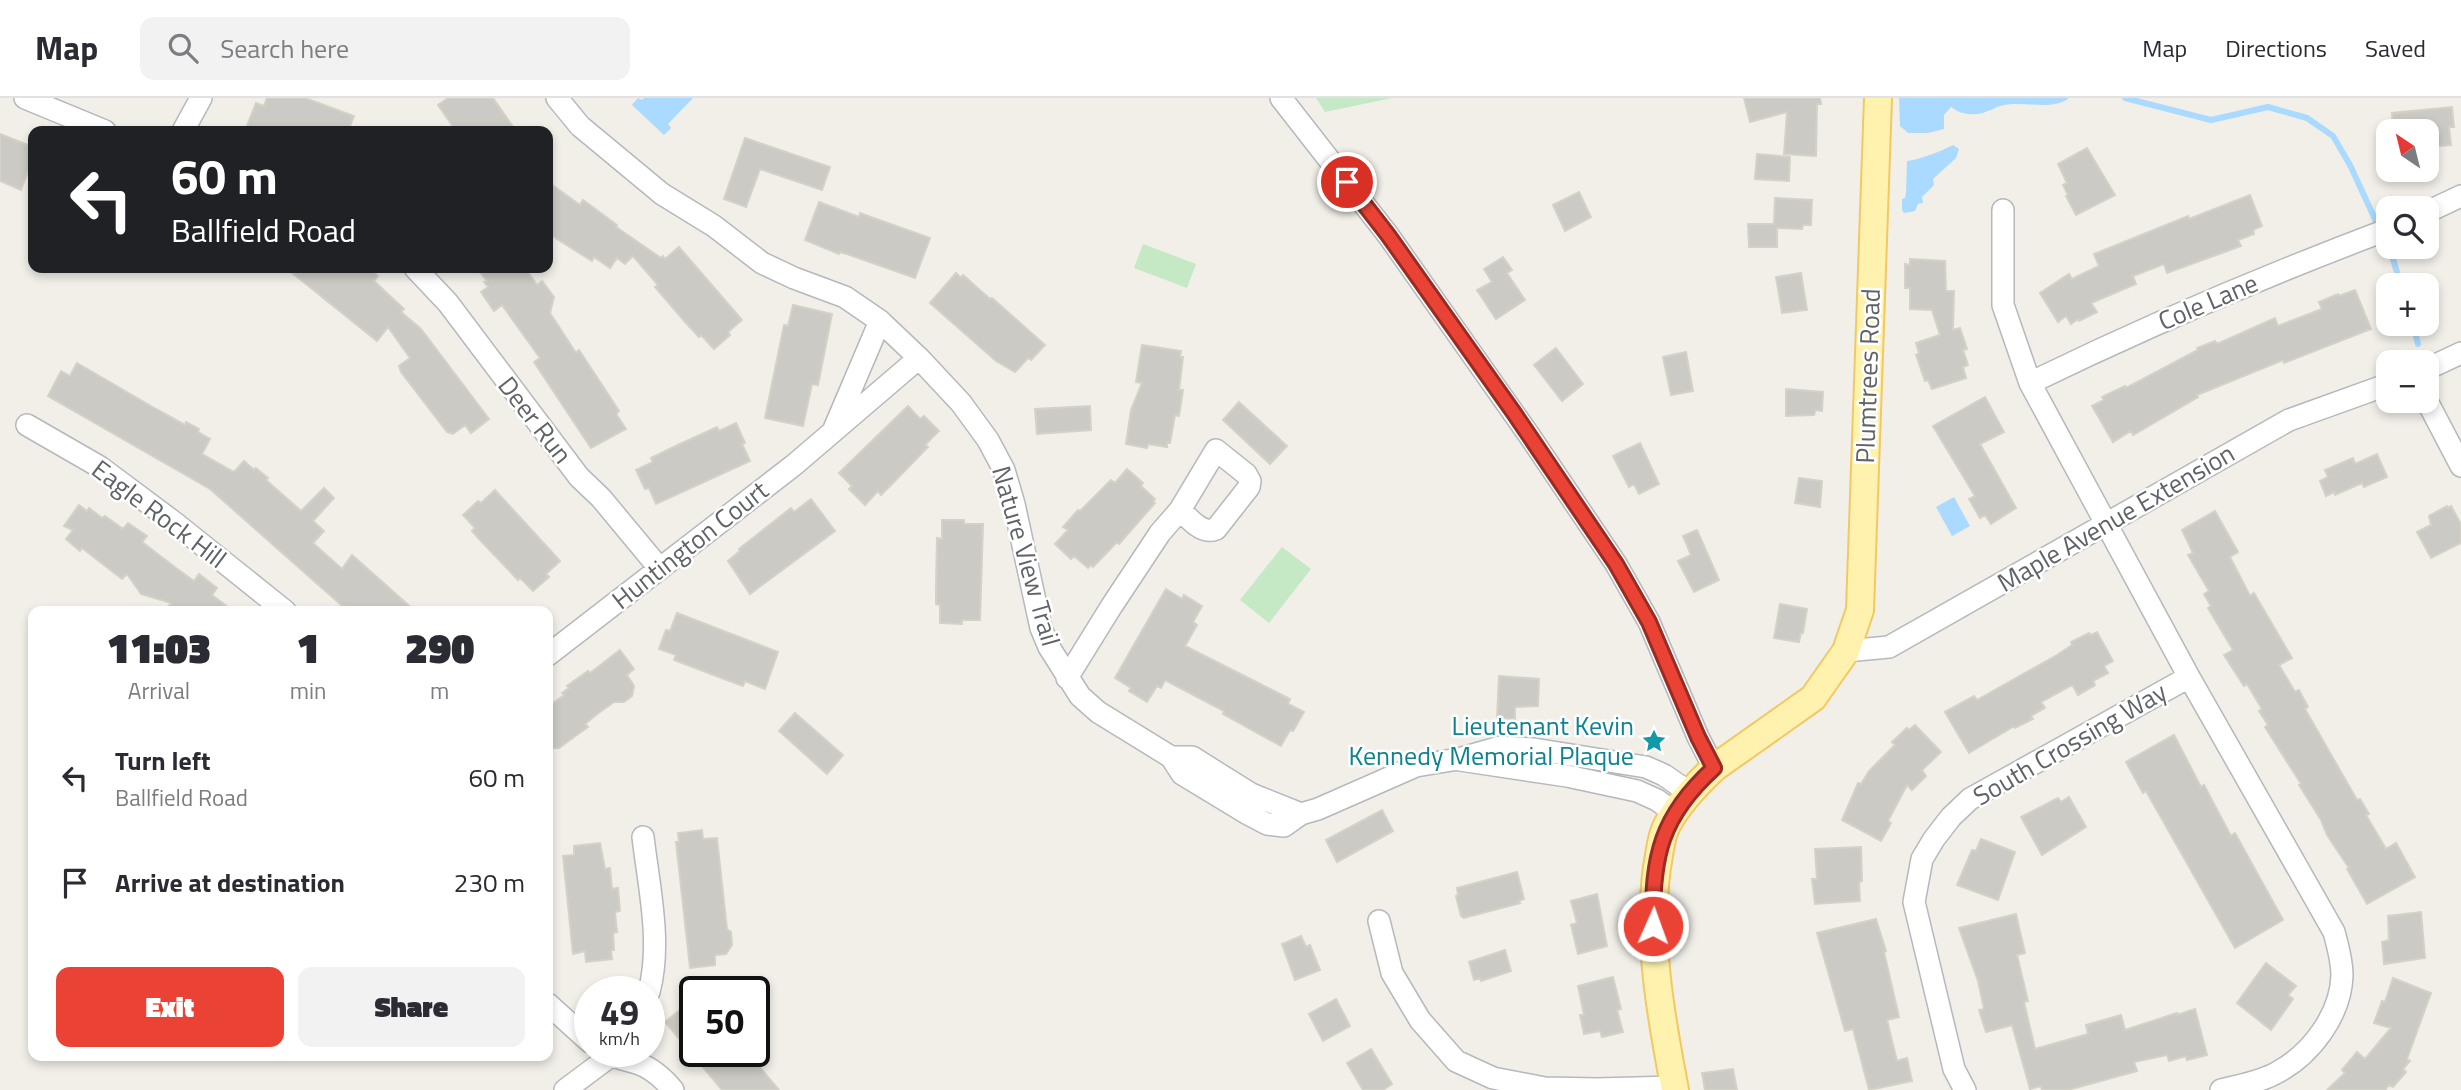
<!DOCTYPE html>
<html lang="en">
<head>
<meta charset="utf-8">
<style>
	body { margin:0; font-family:"Titillium Web",sans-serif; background:#f2f2f3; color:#2b2b33; height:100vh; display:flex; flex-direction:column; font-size:26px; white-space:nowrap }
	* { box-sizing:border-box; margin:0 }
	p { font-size:23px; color:#7c7c81 }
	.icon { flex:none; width:38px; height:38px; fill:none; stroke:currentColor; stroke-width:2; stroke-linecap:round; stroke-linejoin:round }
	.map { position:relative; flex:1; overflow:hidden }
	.drawer { position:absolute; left:28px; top:508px; width:525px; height:455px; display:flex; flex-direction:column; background:#fff; border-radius:14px; box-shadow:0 4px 10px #0003 }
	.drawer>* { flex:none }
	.top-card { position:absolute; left:28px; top:28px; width:525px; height:147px; border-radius:14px; box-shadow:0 4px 10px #0003; background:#202124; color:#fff; overflow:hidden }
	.needle { width:46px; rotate:325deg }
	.controls { position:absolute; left:2376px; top:21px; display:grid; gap:14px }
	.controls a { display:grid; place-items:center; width:63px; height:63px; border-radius:14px; background:#fff; box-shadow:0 4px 10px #0003; font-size:35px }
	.speed { position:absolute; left:574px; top:878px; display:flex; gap:14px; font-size:35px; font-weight:700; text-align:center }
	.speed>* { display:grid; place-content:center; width:91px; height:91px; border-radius:50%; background:#fff; box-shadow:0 4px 10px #0003; line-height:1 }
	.speed small { font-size:18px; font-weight:400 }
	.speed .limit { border:4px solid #111; border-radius:10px; background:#fff; color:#111 }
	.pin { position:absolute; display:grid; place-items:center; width:60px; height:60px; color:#fff; margin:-30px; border:4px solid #fff; border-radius:50%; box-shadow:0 2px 7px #0007 }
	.me { position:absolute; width:77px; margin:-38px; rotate:2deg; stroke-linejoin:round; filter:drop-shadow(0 0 5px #0008) }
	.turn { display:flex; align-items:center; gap:24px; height:147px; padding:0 28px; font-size:32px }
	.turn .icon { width:91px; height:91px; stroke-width:2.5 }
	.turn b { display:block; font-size:49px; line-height:60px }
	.eta { display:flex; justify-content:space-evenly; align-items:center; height:119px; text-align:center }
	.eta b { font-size:42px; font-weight:800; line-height:49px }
	.action { display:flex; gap:14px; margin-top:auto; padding:14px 28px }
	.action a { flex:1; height:80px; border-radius:14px; background:#ea4335; color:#fff; font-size:28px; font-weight:800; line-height:80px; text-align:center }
	.action a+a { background:#f2f2f3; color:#2b2b33 }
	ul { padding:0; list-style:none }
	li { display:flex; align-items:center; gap:21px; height:105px; padding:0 28px }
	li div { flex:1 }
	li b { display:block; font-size:26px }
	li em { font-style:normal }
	header { display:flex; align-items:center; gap:42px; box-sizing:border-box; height:98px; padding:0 35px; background:#fff; border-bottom:2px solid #e1e1e2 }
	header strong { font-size:33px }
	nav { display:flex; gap:38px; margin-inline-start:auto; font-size:24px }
	.search { width:490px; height:63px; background:#f2f2f3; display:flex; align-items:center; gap:18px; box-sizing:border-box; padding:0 24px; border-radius:14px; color:#7c7c81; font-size:26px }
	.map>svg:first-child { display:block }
</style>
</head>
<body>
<header>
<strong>Map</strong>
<div class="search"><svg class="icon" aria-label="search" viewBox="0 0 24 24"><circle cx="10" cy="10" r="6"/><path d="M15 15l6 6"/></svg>Search here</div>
<nav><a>Map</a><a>Directions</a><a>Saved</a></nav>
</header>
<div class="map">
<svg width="2461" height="992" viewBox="0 0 2461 992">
	<rect width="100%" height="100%" fill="#f1efe8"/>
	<path fill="#c5e8c5" d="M1316 0H1392L1325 14Z
		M1143 146 1196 166 1187 190 1134 170Z
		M1282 449 1311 471 1269 525 1240 502Z"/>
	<path fill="#aadaff" d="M638 0 642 2 644 0H693L668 26 671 30 664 37 632 7Z
		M1899 0H2069C2053 13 2024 3 2004 7 1995 9 1986 15 1977 16 1968 17 1958 15 1951 9L1944 17V31L1928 35H1908L1900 28Z
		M1953 47 1959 51 1956 60 1933 81 1934 87 1922 99 1923 105 1918 106 1915 113 1904 115 1902 112V101L1905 100 1906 95 1907 63C1918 62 1942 53 1953 47Z
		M1954 399 1970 428 1952 438 1936 409Z"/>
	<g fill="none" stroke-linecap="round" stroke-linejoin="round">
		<path stroke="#aadaff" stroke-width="6" d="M2125 0 2211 22 2268 9 2307 20 2333 38 2350 67 2392 158 2401 187
			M2413 226 2418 246"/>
	</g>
	<path fill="#cccac5" stroke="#d6d1c6" stroke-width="2" d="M267 0H305L354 18 348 33H260L247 28 256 5 264 8Z
		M448 0H493L516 33H456L438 7Z
		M1744 0H1820L1821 6H1817L1816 58 1784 56 1787 14 1750 24Z
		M2452 9 2454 29H2449L2451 47 2427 49V33H2393L2392 15Z
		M0 36 33 49V75L28 73 21 92 0 83Z
		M745 40 830 69 822 92 760 71 746 109 724 101Z
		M2087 50 2115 97 2076 117 2066 98 2068 97 2063 87 2067 85 2058 66Z
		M1757 56 1790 59 1789 83 1755 81Z
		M548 84 580 107 583 102 617 127 616 129 661 160 663 158 665 161 679 149 742 222 728 234 730 237 714 251 701 237 699 239 686 225 655 189 658 187 633 158 625 166 617 160 610 170 594 159 592 163 557 141 548 134Z
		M1579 94 1591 119 1565 133 1553 107Z
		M2250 97 2262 128 2253 132 2254 136 2238 142 2241 148 2167 175 2164 166 2133 178 2136 186 2091 205 2097 214 2079 223 2078 221 2071 226 2066 218 2058 224 2040 195 2069 176 2072 181 2099 168 2094 156 2188 118 2189 121Z
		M1775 100 1812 102 1811 127H1803L1802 131 1777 130V149H1749L1748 126H1774Z
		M819 104 859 119 860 115 930 140 915 180 847 156 840 154 839 156 805 142Z
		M1503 159 1512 172 1507 175 1525 202 1496 221 1477 192 1492 184 1484 171Z
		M1910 161 1945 163 1946 193H1954L1953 232 1960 230 1967 251 1963 252 1968 267 1963 269 1966 280 1932 291 1928 282 1925 283 1916 257 1919 255 1916 245 1940 237 1932 212 1910 211V190H1905V166L1910 167Z
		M286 170H369L378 178 374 183 404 211 401 214 421 231 489 321 471 335 465 327 453 336 447 334 401 274 399 268 410 260 388 229 377 243Z
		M477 170H525L537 187 542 183 554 199 550 215 576 255 579 252 610 299 619 313 616 316 626 331 591 350 534 264 540 260 502 207 494 213 481 194 488 189 484 184 487 183Z
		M956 175 961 180 963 177 990 201 992 200 1045 247 1031 262 1028 260 1015 274 996 263 930 205Z
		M1801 175 1807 212 1782 215 1776 179Z
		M2355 192 2371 231 2284 265 2283 262 2197 297 2198 299 2133 337 2131 333 2113 344 2092 308 2104 302 2102 299 2125 288 2126 290 2198 252 2197 250 2215 243 2217 246 2275 220 2278 228 2322 211 2319 204 2338 196 2339 198Z
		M793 207 832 216 818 287 812 286 803 328 765 320 784 227 788 228Z
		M1142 247 1181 253 1180 259H1183L1179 292H1183L1179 318 1175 317 1170 345H1167V349L1148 346 1147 350 1126 346 1131 312 1142 285 1136 284Z
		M1556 250 1583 286 1562 303 1534 267Z
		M1686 254 1693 293 1671 297 1663 259Z
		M77 265 156 311 185 327 186 324 199 331 198 334 210 341 202 356 234 374 244 363 254 372 256 370 268 380 266 382 301 413 324 390 334 400 313 423 324 433 313 445 342 471 352 457 415 513H348L210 391 48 298 61 273 70 278Z
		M1786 291 1823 294 1822 313 1816 312 1814 317 1786 318Z
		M1985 299 2004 334 1980 346 2016 410 1991 426 1985 417 1980 420 1969 401 1975 398 1933 328Z
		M1239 304 1287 348 1270 366 1223 322Z
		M908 308 920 321 924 318 939 333 925 347 928 349 892 386 881 397 878 393 865 407 849 391 852 388 839 375Z
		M1090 308 1091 332 1037 336 1035 311Z
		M736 325 745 345 742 346 750 363 656 406 649 390 645 391 636 372 653 364 651 360 680 346 717 329 719 333Z
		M1640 345 1659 386 1639 396 1634 386 1629 389 1613 358Z
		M2377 356 2387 379 2364 389 2362 385 2335 397 2334 394 2326 398 2320 383 2328 379 2325 372 2353 360 2355 366Z
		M1127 371 1143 385 1141 388 1155 401 1153 403 1155 405 1119 446 1117 444 1093 469 1091 467 1088 470 1074 458 1071 461 1055 446 1068 432 1063 429 1078 412 1080 413 1111 382 1115 385Z
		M1799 380 1822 383 1820 409 1795 405Z
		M495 392 560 463 546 476 549 479 533 493 520 480 518 482 480 442 472 433 475 430 463 417 478 403 481 405Z
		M811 401 835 433 750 496 728 463 740 453 739 451 791 410 794 414Z
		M79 407 87 413 89 410 102 420 105 418 123 431 128 425 147 438 142 444 176 470 194 483 199 476 217 490 212 497 233 513H165L171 505 141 496 127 476 122 481 82 450 80 453 66 441 73 432 64 428Z
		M2447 408 2449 410 2451 408 2461 426V445L2431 460 2417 434 2431 427 2429 418Z
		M2215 413 2238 454 2230 459 2250 498 2254 495 2292 560 2279 567 2295 594 2299 592 2308 609 2305 611 2357 702 2360 701 2369 716 2366 717 2386 751 2396 745 2415 779 2367 806 2347 771 2349 770 2327 737 2321 722 2299 687 2301 686 2265 629 2268 627 2259 613 2262 611 2247 586 2244 588 2224 557 2233 552 2208 510 2211 508 2204 496 2209 493 2188 457 2193 455 2182 432Z
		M942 422H964V426H983L980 522H962V526L940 525V507L936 506V488L937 440 942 441Z
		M1697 432 1719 482 1694 494 1678 463 1691 457 1683 438Z
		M1166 491 1182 501 1184 497 1202 508 1193 524 1197 527 1185 548 1290 601 1288 606 1304 614 1293 633 1290 632 1281 648 1223 616 1224 613 1165 582 1161 590 1157 588 1147 604 1129 593 1131 590 1115 580Z
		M1780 506 1807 511 1803 535H1801L1799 544 1774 540Z
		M677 515 778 554 765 591 745 583 743 588 724 581 674 562 676 557 659 551 666 532 670 533Z
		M2097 534 2113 563 2104 568 2108 575 2093 583 2095 587 2078 597 2073 588H2070L2041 604 2045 610 2031 618 2033 621 2015 630 2014 628 2011 630 1969 655 1945 614 1974 598 1977 602 2057 557 2072 547 2071 544 2089 535 2091 537Z
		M620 552 634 571 627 577 634 588 632 598 624 604H614L596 617 585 626 588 629 559 650H548V609L564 597 562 595 569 590 567 588 588 573 590 575Z
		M1499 578 1539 581 1538 608 1515 609V621L1497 620Z
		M795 615 843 657 827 676 779 633Z
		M1915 627 1941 654 1922 672 1926 678 1912 692 1907 687 1888 723 1891 725 1881 743 1842 722 1858 685 1861 686 1869 673 1895 647 1892 644 1907 630 1909 632Z
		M2174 637 2201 689 2204 687 2231 738 2235 735 2283 822 2235 850 2146 693 2143 695 2126 664Z
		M2069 699 2086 729 2042 757 2021 719 2058 700 2061 704Z
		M1382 712 1393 733 1337 764 1326 742Z
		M702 732 703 741 717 740 727 831 731 834 732 847 726 856 715 857V867L690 870 676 744H679L678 735Z
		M1981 741 2015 754 1998 802 1957 787 1972 752 1976 753Z
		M600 745 605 771 610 770 612 791 618 790 620 813 615 814 617 834 613 835 614 852H611L612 861 586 864 585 853 573 856 563 758 574 757V748Z
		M1861 749 1862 783 1859 784 1860 803 1815 806 1812 781H1817L1815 751Z
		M1517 774 1524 801 1519 803 1520 805 1464 820 1461 818 1456 798 1458 797 1457 790Z
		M1597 796 1607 848 1578 856 1571 827 1577 825 1571 803Z
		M2421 814 2425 860 2384 866 2382 844 2389 842 2388 818Z
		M2016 816 2025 855 2017 857 2028 903 2024 904 2035 951 2088 936 2086 927 2121 917 2125 932 2177 915V917L2195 911 2207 957 2187 962 2186 958 2169 963 2167 957 2134 964 2137 973 2068 992H2042L2041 988 2030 991 2012 927 1986 934 1979 912 1984 911 1978 883 1959 830Z
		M1876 821 1886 853 1884 854 1899 919 1887 922 1897 963 1907 960 1912 983 1869 992 1853 931 1845 933 1817 835Z
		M1301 838 1306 849 1310 847 1320 872 1295 882 1282 846Z
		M1505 852 1511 873 1481 883 1480 880 1474 882 1469 864Z
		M2266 865 2296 888 2288 897 2293 901 2271 932 2237 905Z
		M1613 879 1621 911 1617 912 1623 934 1602 939 1600 933 1584 936 1580 917H1584L1578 888Z
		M2393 880 2431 895 2407 961 2410 963 2403 971 2406 974 2393 989 2389 987 2385 992H2327L2345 975 2342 972 2357 954 2365 961 2391 930 2374 925 2382 903 2385 904Z
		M1336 901 1350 928 1323 943 1309 916Z
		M686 907 695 917V954H722L730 963 741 954H747L779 992H722L665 924Z
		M1371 951 1392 986 1383 992H1363L1347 965Z
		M1733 971 1737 992H1705L1702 975Z"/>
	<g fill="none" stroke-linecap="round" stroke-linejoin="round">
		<g stroke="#b5b8bc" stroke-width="24">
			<path id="minor" d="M25 0 105 33
				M557 0 580 28 662 96 714 128 762 165 794 180 845 199 880 223 919 260 961 305 988 342 1004 372 1014 406 1041 530 1049 549 1080 598 1098 614 1171 659 1182 676 1248 716 1267 726 1284 728 1301 716 1318 711 1416 668 1458 661 1500 649 1534 651 1646 669 1664 677 1690 695
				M1281 0 1388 137 1529 337 1616 466 1649 524 1698 639 1714 670
				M183 33 201 0
				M2003 112V207L2030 285 2189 579 2334 834C2338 849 2342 862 2342 877 2341 917 2311 956 2278 974 2261 984 2240 987 2221 992
				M2427 114 2461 98
				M415 170 448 205 579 379 601 400 660 471
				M2427 271 2461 255
				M2030 285C2147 228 2267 177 2389 131
				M2427 303 2461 368
				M27 327 100 369 175 425 285 513
				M834 331 880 223
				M1846 553 1889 549 2289 322 2389 286
				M548 557 794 367 919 260
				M1067 580 1111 509 1160 435 1180 412 1216 352 1246 376 1250 383 1249 389 1216 431C1202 437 1190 421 1180 412
				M1171 659H1192L1251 696 1301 716
				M1460 662 1567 678 1637 693 1657 702 1675 715
				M643 739C649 790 662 845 649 894
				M1379 823 1392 875 1420 922 1456 963 1493 980 1545 990 1597 991 1674 989
				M548 906 590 944
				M605 954C615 960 626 962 637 965 652 970 663 980 673 992
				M565 992 616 954
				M1965 992 1954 971 1914 804 1922 761 1934 741 1951 719 1970 701 2189 579"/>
		</g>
		<g stroke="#f2c960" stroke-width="30">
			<path id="major" d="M1675 992C1661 919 1647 843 1657 769 1660 755 1660 740 1667 727 1678 706 1697 686 1714 670L1813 600 1846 553 1860 512 1878 0"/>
		</g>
		<use href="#minor" stroke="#fff" stroke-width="21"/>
		<use href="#major" stroke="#fff2af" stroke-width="26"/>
	</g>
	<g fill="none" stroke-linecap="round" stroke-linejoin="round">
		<g stroke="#982c22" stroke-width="18">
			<path id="route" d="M1347 84 1388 137 1514 315 1616 466 1649 524 1698 639 1714 670C1661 718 1652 758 1653 828"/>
		</g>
		<use href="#route" stroke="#ea4335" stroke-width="12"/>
	</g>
	<defs>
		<g id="sight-bare" transform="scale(1.89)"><path d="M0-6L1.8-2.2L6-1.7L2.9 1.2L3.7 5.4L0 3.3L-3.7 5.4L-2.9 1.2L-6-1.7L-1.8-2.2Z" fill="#0f9aa8" stroke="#fff" stroke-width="2.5" paint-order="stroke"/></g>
	</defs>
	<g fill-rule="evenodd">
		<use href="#sight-bare" x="1654" y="643"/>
	</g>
	<g text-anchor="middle" stroke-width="5" stroke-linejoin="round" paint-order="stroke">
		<g font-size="26" fill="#5f6368" stroke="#fff">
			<text transform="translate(2208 204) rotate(-23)" y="9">Cole Lane</text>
			<text transform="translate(1868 278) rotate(-88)" y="9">Plumtrees Road</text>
			<text transform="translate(535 322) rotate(52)" y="9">Deer Run</text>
			<text transform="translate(159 416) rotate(37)" y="9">Eagle Rock Hill</text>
			<text transform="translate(2116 420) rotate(-30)" y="9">Maple Avenue Extension</text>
			<text transform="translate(690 447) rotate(-38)" y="9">Huntington Court</text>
			<text transform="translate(1026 458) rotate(74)" y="9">Nature View Trail</text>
			<text transform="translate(2070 646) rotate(-30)" y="9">South Crossing Way</text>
		</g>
		<g font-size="26" fill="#0d838f" stroke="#fff" text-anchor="end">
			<text x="1634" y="637">Lieutenant Kevin<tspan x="1634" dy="30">Kennedy Memorial Plaque</tspan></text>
		</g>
	</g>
</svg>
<div class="controls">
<a><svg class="needle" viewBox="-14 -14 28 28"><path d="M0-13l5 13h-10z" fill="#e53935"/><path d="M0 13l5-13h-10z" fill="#7c7c81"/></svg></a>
<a><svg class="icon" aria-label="search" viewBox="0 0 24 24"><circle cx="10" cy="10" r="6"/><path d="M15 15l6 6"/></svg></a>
<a>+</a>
<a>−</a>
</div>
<div class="speed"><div>49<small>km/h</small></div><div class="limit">50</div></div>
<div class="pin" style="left:1347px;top:84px;background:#d93025"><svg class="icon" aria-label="arrive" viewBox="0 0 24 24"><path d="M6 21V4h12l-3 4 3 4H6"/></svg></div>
<svg class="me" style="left:1653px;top:828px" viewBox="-20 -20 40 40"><circle r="17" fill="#ea4335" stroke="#fff" stroke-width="3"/><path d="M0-11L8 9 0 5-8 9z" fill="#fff"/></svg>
<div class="top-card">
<div class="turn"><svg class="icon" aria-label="left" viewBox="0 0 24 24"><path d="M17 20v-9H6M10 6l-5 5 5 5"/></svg><div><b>60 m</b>Ballfield Road</div></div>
</div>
<section class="drawer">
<div class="eta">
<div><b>11:03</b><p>Arrival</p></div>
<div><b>1</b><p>min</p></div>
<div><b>290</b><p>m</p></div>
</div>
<ul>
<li><svg class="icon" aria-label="left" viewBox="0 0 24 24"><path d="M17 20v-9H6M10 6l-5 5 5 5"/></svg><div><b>Turn left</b><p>Ballfield Road</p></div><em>60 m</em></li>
<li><svg class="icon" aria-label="arrive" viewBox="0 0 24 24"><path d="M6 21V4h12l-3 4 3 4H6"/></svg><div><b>Arrive at destination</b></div><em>230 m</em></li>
</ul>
<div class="action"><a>Exit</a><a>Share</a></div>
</section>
</div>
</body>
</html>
